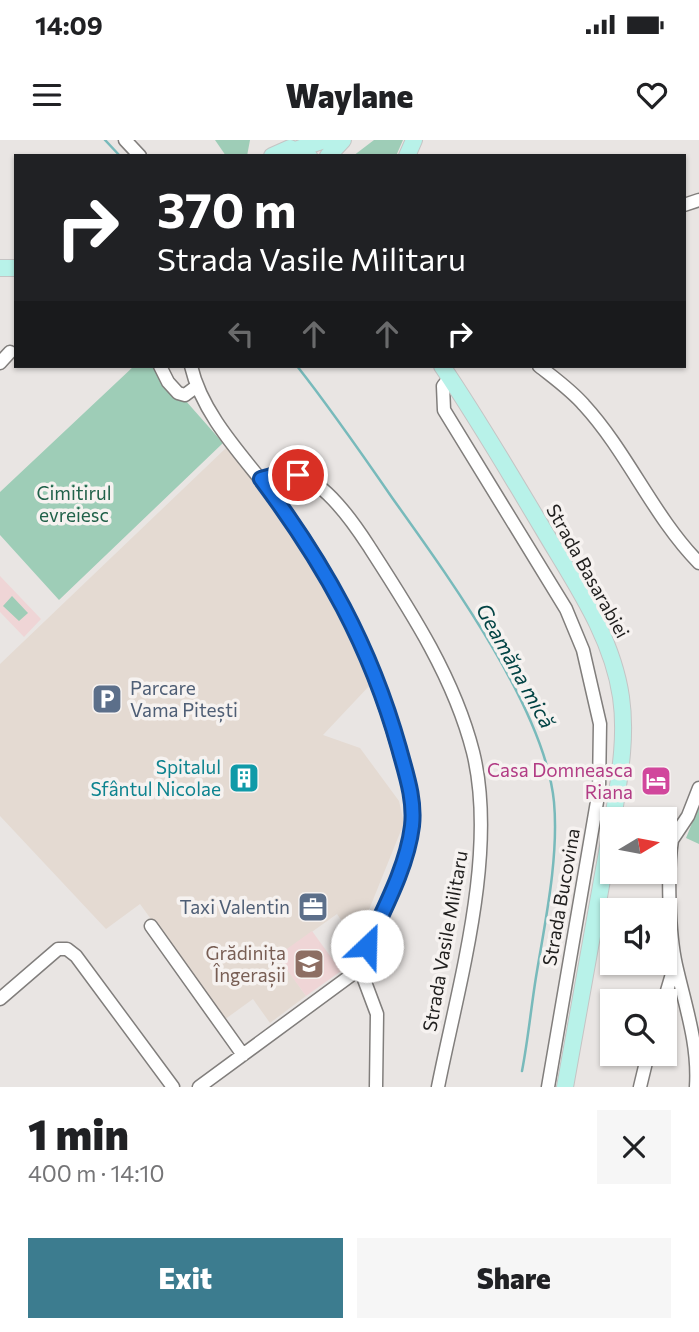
<!DOCTYPE html>
<html lang="en">
<head>
<meta charset="utf-8">
<style>
	body { margin:0; font-family:Commissioner,sans-serif; background:#f6f6f6; color:#202124; height:100vh; display:flex; flex-direction:column; font-size:26px; white-space:nowrap }
	* { box-sizing:border-box; margin:0 }
	p { font-size:23px; color:#757577 }
	.icon { flex:none; width:38px; height:38px; fill:none; stroke:currentColor; stroke-width:2; stroke-linecap:round; stroke-linejoin:round }
	.map { position:relative; height:947px; overflow:hidden }
	.sheet { display:flex; flex-direction:column; background:#fff; flex:1 }
	.sheet>* { flex:none }
	.hud { position:absolute; left:14px; top:14px; width:672px; height:214px; border-radius:0px; box-shadow:0 2px 5px #0004; background:#202124; color:#fff; overflow:hidden }
	.needle { width:46px; rotate:80deg }
	.controls { position:absolute; left:600px; top:667px; display:grid; gap:14px }
	.controls a { display:grid; place-items:center; width:77px; height:77px; border-radius:0px; background:#fff; box-shadow:0 2px 5px #0004; font-size:35px }
	.pin { position:absolute; display:grid; place-items:center; width:60px; height:60px; color:#fff; margin:-30px; border:4px solid #fff; border-radius:50%; box-shadow:0 2px 7px #0007 }
	.me { position:absolute; width:77px; margin:-38px; rotate:24deg; stroke-linejoin:round; filter:drop-shadow(0 0 5px #0008) }
	.turn { display:flex; align-items:center; gap:24px; height:147px; padding:0 28px; font-size:32px }
	.turn .icon { width:91px; height:91px; stroke-width:2.5 }
	.turn b { display:block; font-size:49px; line-height:60px }
	.lanes { display:flex; align-items:center; height:66px; padding:0 28px; background:#0003; justify-content:center; gap:35px; direction:ltr }
	.lanes .off { opacity:.35 }
	.round { display:grid; place-items:center; flex:none; width:74px; height:74px; border-radius:0px; background:#f6f6f6 }
	.summary { display:flex; align-items:center; justify-content:space-between; height:119px; padding:0 28px }
	h1 { font-size:42px; font-weight:800; line-height:52px }
	.cta { display:flex; gap:14px; margin-top:auto; padding:14px 28px }
	.cta a { flex:1; height:80px; border-radius:0px; background:#3c7c8f; color:#fff; font-size:28px; font-weight:800; line-height:80px; text-align:center }
	.cta a+a { background:#f6f6f6; color:#202124 }
	.status { display:flex; justify-content:space-between; align-items:center; height:49px; padding:0 35px; background:#fff; direction:ltr }
	.status svg { height:19px; fill:currentColor }
	header { display:flex; justify-content:space-between; align-items:center; height:91px; padding:0 28px; background:#fff; font-size:32px; font-weight:800 }
	.map>svg:first-child { display:block }
</style>
</head>
<body>
<div class="status"><b>14:09</b><svg viewBox="0 0 49 12"><path d="M0 12V9h3v3zM5 12V6h3v6zM10 12V3h3v9zM15 12V0h3v12zM26 1h20v11H26zM47 4h2v5h-2z"/></svg></div>
<header><svg class="icon" aria-label="menu" viewBox="0 0 24 24"><path d="M4 6h16M4 12h16M4 18h16"/></svg>Waylane<svg class="icon" aria-label="heart" viewBox="0 0 24 24"><path d="M12 20l-8-8c-3-5 5-10 8-4 3-6 11-1 8 4z"/></svg></header>
<div class="map">
<svg width="699" height="947" viewBox="0 0 699 947">
	<rect width="100%" height="100%" fill="#e9e5e3"/>
	<path fill="#e4dad2" d="M227 307 275 365 311 416 354 497 371 544 323 595 360 608 399 661 404 683 356 802 337 774 278 816 306 856 270 883 253 859 224 880 140 764 106 789 0 676V524Z"/>
	<path fill="#efd5d6" d="M0 436 41 479 24 497 0 472Z
		M312 791 341 831 306 856 277 816Z"/>
	<path fill="#9ecdb7" d="M215 0H250L247 16H226Z
		M374 0H403L396 16H353Z
		M134 226H155L223 303 59 460 0 395V352Z
		M12 456 28 473 19 481 3 466Z
		M699 666V704L686 698Z"/>
	<g fill="none" stroke-linecap="round" stroke-linejoin="round">
		<path stroke="#78babb" stroke-width="2.5" d="M105 0 120 16
			M297 226C331 269 362 314 393 359 448 436 545 569 554 662 559 718 545 782 536 837 531 868 528 900 522 931"/>
		<g stroke="#817e7c" stroke-width="15">
			<path id="minor" d="M125 0 140 16
				M684 65 699 60
				M0 223 10 212
				M160 226 168 242 178 253 185 255 197 246
				M191 226C203 278 248 321 279 363 336 439 375 524 400 615 407 639 416 662 412 688 405 735 378 783 359 826L377 874 376 947
				M539 226C554 238 571 250 584 265 628 313 653 376 699 423
				M450 237 443 246 444 270 566 469 583 510 600 584 599 650 548 947
				M261 339C273 336 285 332 298 335 326 343 353 382 368 405 410 470 454 537 473 612 498 713 458 846 438 947
				M665 695 672 700C667 731 669 794 676 825 685 865 699 905 696 947
				M672 700 688 676 699 648
				M151 786 243 915
				M0 859 58 809H67L76 816 173 947
				M664 861 675 824
				M199 947 350 836 359 826
				M640 947 648 914"/>
		</g>
		<g stroke="#c5c4c4" stroke-width="18">
			<path id="major" d="M298 9 325 0
				M272 16 290 8 309 16
				M328 16 343 0
				M407 16 414 0
				M0 128H16
				M442 226C478 279 510 334 543 389 574 442 612 495 621 557 627 598 619 639 613 679
				M565 947 612 684"/>
		</g>
		<use href="#minor" stroke="#fff" stroke-width="12"/>
		<use href="#major" stroke="#b8f2e9" stroke-width="16"/>
	</g>
	<g fill="none" stroke-linecap="round" stroke-linejoin="round">
		<g stroke="#114b97" stroke-width="18">
			<path id="route" d="M298 335 279 334 261 339C325 425 370 505 399 608 406 634 415 659 412 686 407 727 384 769 367 806"/>
		</g>
		<use href="#route" stroke="#1a73e8" stroke-width="12"/>
	</g>
	<defs>
		<g id="parking-square" transform="scale(1.575)"><rect x="-9" y="-9" width="18" height="18" rx="4" fill="#5c6f8a" stroke="#f6f2f0"/><path d="M-3.5-5.5H1a3.5 3.5 0 0 1 0 7H-1V5.5H-3.5ZM-1-3.4V-.6H.8a1.4 1.4 0 0 0 0-2.8Z" fill="#fff"/></g>
		<g id="building-square" transform="scale(1.575)"><rect x="-9" y="-9" width="18" height="18" rx="4" fill="#0f9aa8" stroke="#f6f2f0"/><path d="M-4-6H4V6H1V3H-1V6H-4ZM-2.5-4.3h1.7v1.8h-1.7ZM.8-4.3h1.7v1.8H.8ZM-2.5-1h1.7V.8h-1.7ZM.8-1h1.7V.8H.8Z" fill="#fff"/></g>
		<g id="hotel-square" transform="scale(1.575)"><rect x="-9" y="-9" width="18" height="18" rx="4" fill="#d1479c" stroke="#f6f2f0"/><path d="M-6-4.5h1.5V1H6V5H4.5V3h-9V5H-6ZM-4 0a1.8 1.8 0 1 1 3.6 0ZM.5 0V-2.5h3Q6-2.5 6 0Z" fill="#fff"/></g>
		<g id="office-square" transform="scale(1.575)"><rect x="-9" y="-9" width="18" height="18" rx="4" fill="#5c6f8a" stroke="#f6f2f0"/><path d="M-6-3h4V-5.5h4V-3h4V5H-6ZM-1-4.5V-3h2v-1.5ZM-6 0V1H6V0Z" fill="#fff"/></g>
		<g id="school-square" transform="scale(1.575)"><rect x="-9" y="-9" width="18" height="18" rx="4" fill="#8d6e63" stroke="#f6f2f0"/><path d="M0-5L7-2L0 1L-7-2ZM-4 1L0 2.5L4 1V4Q0 6-4 4Z" fill="#fff"/></g>
	</defs>
	<g fill-rule="evenodd">
		<use href="#parking-square" x="107" y="559"/>
		<use href="#building-square" x="244" y="638"/>
		<use href="#hotel-square" x="656" y="641"/>
		<use href="#office-square" x="313" y="767"/>
		<use href="#school-square" x="309" y="824"/>
	</g>
	<g text-anchor="middle" stroke-width="7" stroke-linejoin="round" paint-order="stroke">
		<g font-size="19" fill="#206149" stroke="#f6f2f0">
			<text x="74" y="360">Cimitirul<tspan x="74" dy="22">evreiesc</tspan></text>
		</g>
		<g font-size="19" fill="#1f1e1d" stroke="#f6f2f0">
			<text transform="translate(588 431) rotate(61)" y="7">Strada Basarabiei</text>
			<text transform="translate(561 757) rotate(-80)" y="7">Strada Bucovina</text>
			<text transform="translate(445 801) rotate(-80)" y="7">Strada Vasile Militaru</text>
		</g>
		<g font-size="19" fill="#4e5e75" stroke="#f6f2f0" text-anchor="start">
			<text x="130" y="555">Parcare<tspan x="130" dy="22">Vama Pitești</tspan></text>
			<text x="290" y="774" text-anchor="end">Taxi Valentin</text>
		</g>
		<g font-size="19" fill="#0d838f" stroke="#f6f2f0" text-anchor="end">
			<text x="221" y="634">Spitalul<tspan x="221" dy="22">Sfântul Nicolae</tspan></text>
		</g>
		<g font-size="19" fill="#b23c85" stroke="#f6f2f0" text-anchor="end">
			<text x="633" y="637">Casa Domneasca<tspan x="633" dy="22">Riana</tspan></text>
		</g>
		<g font-size="19" fill="#785e54" stroke="#f6f2f0" text-anchor="end">
			<text x="286" y="820">Grădinița<tspan x="286" dy="22">Îngerașii</tspan></text>
		</g>
		<g font-size="21" font-style="italic" fill="#024344" stroke="#f6f2f0">
			<text transform="translate(515 526) rotate(61)" y="7">Geamăna mică</text>
		</g>
	</g>
</svg>
<div class="controls">
<a><svg class="needle" viewBox="-14 -14 28 28"><path d="M0-13l5 13h-10z" fill="#e53935"/><path d="M0 13l5-13h-10z" fill="#757577"/></svg></a>
<a><svg class="icon" aria-label="sound" viewBox="0 0 24 24"><path d="M4 9h4l5-4v14l-5-4H4zM17 9q2 3 0 6"/></svg></a>
<a><svg class="icon" aria-label="search" viewBox="0 0 24 24"><circle cx="10" cy="10" r="6"/><path d="M15 15l6 6"/></svg></a>
</div>
<div class="pin" style="left:298px;top:335px;background:#d93025"><svg class="icon" aria-label="arrive" viewBox="0 0 24 24"><path d="M6 21V4h12l-3 4 3 4H6"/></svg></div>
<svg class="me" style="left:367px;top:806px" viewBox="-20 -20 40 40"><circle r="19" fill="#fff"/><path d="M0-13L10 11 0 6-10 11z" fill="#1a73e8"/></svg>
<div class="hud">
<div class="turn"><svg class="icon" aria-label="right" viewBox="0 0 24 24"><path d="M7 20v-9h11M14 6l5 5-5 5"/></svg><div><b>370 m</b>Strada Vasile Militaru</div></div>
<div class="lanes"><svg class="icon off" aria-label="left" viewBox="0 0 24 24"><path d="M17 20v-9H6M10 6l-5 5 5 5"/></svg><svg class="icon off" aria-label="ahead" viewBox="0 0 24 24"><path d="M12 20V5M6 11l6-6 6 6"/></svg><svg class="icon off" aria-label="ahead" viewBox="0 0 24 24"><path d="M12 20V5M6 11l6-6 6 6"/></svg><svg class="icon" aria-label="right" viewBox="0 0 24 24"><path d="M7 20v-9h11M14 6l5 5-5 5"/></svg></div>
</div>
</div>
<section class="sheet">
<div class="summary"><div><h1>1 min</h1><p>400 m · 14:10</p></div><a class="round"><svg class="icon" aria-label="close" viewBox="0 0 24 24"><path d="M6 6l12 12M18 6L6 18"/></svg></a></div>
<div class="cta"><a>Exit</a><a>Share</a></div>
</section>
</body>
</html>
